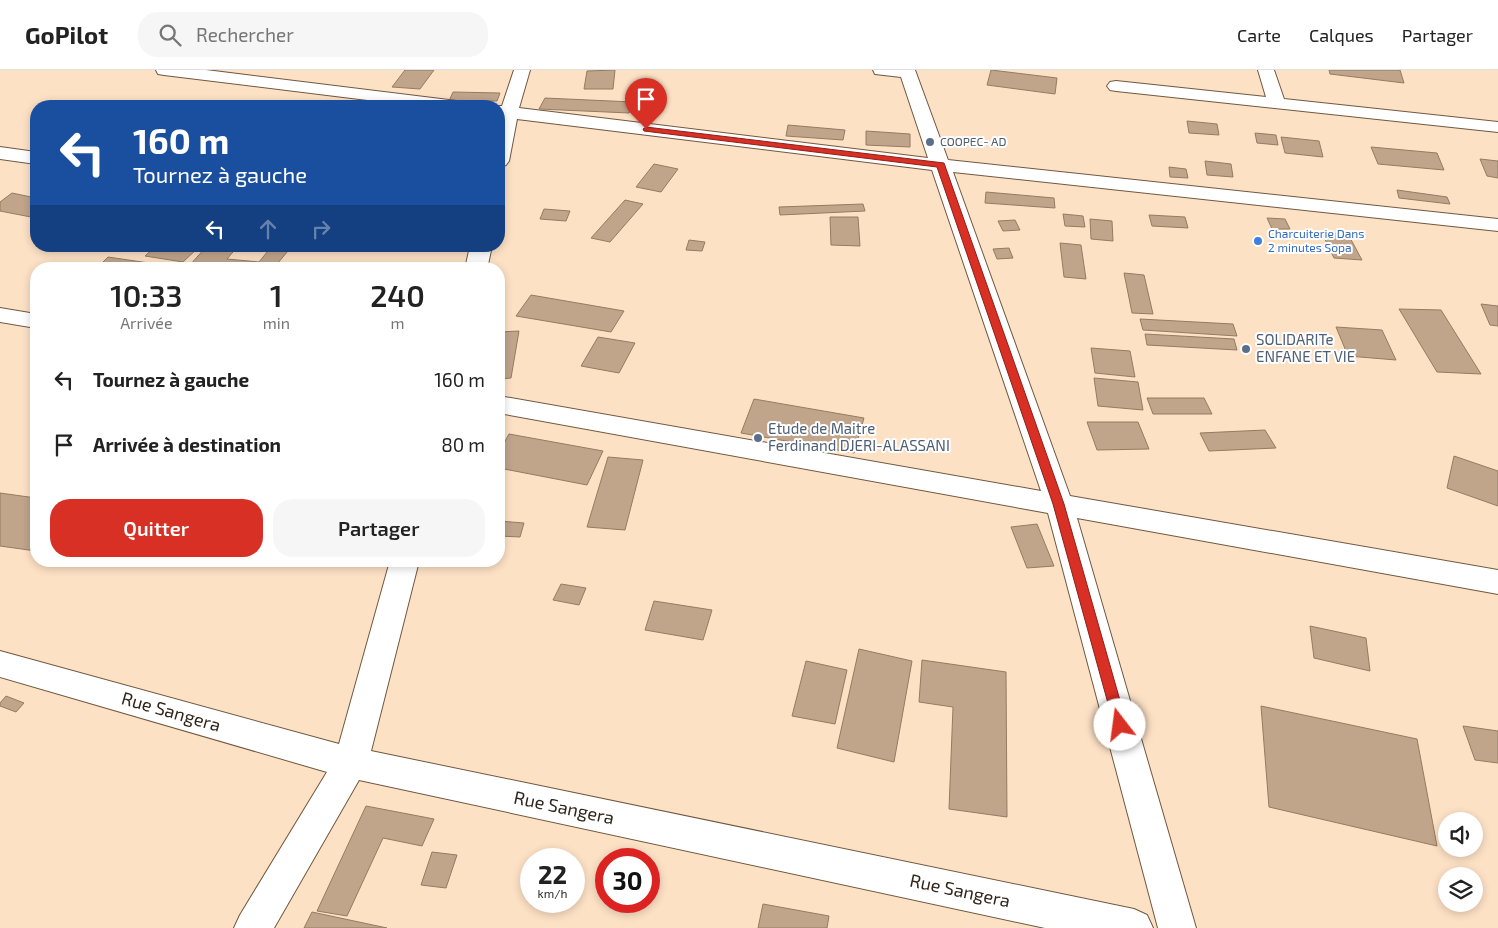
<!DOCTYPE html>
<html lang="fr">
<head>
<meta charset="utf-8">
<style>
	body { margin:0; font-family:"Exo 2",sans-serif; background:#f6f6f6; color:#222; height:100vh; display:flex; flex-direction:column; font-size:19px; white-space:nowrap }
	* { box-sizing:border-box; margin:0 }
	p { font-size:16px; color:#767676 }
	.icon { flex:none; width:28px; height:28px; fill:none; stroke:currentColor; stroke-width:2; stroke-linecap:round; stroke-linejoin:round }
	.map { position:relative; flex:1; overflow:hidden }
	.drawer { position:absolute; left:30px; top:192px; width:475px; height:305px; display:flex; flex-direction:column; background:#fff; border-radius:20px; box-shadow:0 2px 8px #0003 }
	.drawer>* { flex:none }
	.hud { position:absolute; left:30px; top:30px; width:475px; height:152px; border-radius:20px; box-shadow:0 2px 8px #0003; background:#1a4fa0; color:#fff; overflow:hidden }
	.controls { position:absolute; left:1438px; top:742px; display:grid; gap:10px }
	.controls a { display:grid; place-items:center; width:45px; height:45px; border-radius:50%; background:#fff; box-shadow:0 2px 8px #0003; font-size:25px }
	.speed { position:absolute; left:520px; top:778px; display:flex; gap:10px; font-size:25px; font-weight:700; text-align:center }
	.speed>* { display:grid; place-content:center; width:65px; height:65px; border-radius:50%; background:#fff; box-shadow:0 2px 8px #0003; line-height:1 }
	.speed small { font-size:12px; font-weight:400 }
	.speed .limit { border:8px solid #d22; background:#fff; color:#111 }
	.pin { position:absolute; display:grid; place-items:center; width:42px; height:42px; color:#fff; margin:-51px -21px; border-radius:50% 50% 50% 0; rotate:-45deg; box-shadow:0 0 5px #0007 }
	.pin .icon { rotate:45deg }
	.me { position:absolute; width:55px; margin:-28px; rotate:345deg; stroke-linejoin:round; filter:drop-shadow(0 0 4px #0008) }
	.turn { display:flex; align-items:center; gap:18px; height:105px; padding:0 20px; font-size:22px }
	.turn .icon { width:65px; height:65px; stroke-width:2.5 }
	.turn b { display:block; font-size:35px; line-height:42px }
	.lanes { display:flex; align-items:center; height:48px; padding:0 20px; background:#0003; justify-content:center; gap:25px; direction:ltr }
	.lanes .off { opacity:.35 }
	.eta { display:flex; justify-content:space-evenly; align-items:center; height:85px; text-align:center }
	.eta b { font-size:30px; font-weight:600; line-height:35px }
	.action { display:flex; gap:10px; margin-top:auto; padding:10px 20px }
	.action a { flex:1; height:58px; border-radius:20px; background:#d93025; color:#fff; font-size:20px; font-weight:600; line-height:58px; text-align:center }
	.action a+a { background:#f6f6f6; color:#222 }
	ul { padding:0; list-style:none }
	li { display:flex; align-items:center; gap:15px; height:65px; padding:0 20px }
	li div { flex:1 }
	li b { display:block; font-size:19px }
	li em { font-style:normal }
	header { display:flex; align-items:center; gap:30px; box-sizing:border-box; height:70px; padding:0 25px; background:#fff; border-bottom:1px solid #e0e0e0 }
	header strong { font-size:24px }
	nav { display:flex; gap:28px; margin-inline-start:auto; font-size:18px }
	.search { width:350px; height:45px; background:#f6f6f6; display:flex; align-items:center; gap:12px; box-sizing:border-box; padding:0 18px; border-radius:20px; color:#767676; font-size:19px }
	.map>svg:first-child { display:block }
</style>
</head>
<body>
<header>
<strong>GoPilot</strong>
<div class="search"><svg class="icon" aria-label="search" viewBox="0 0 24 24"><circle cx="10" cy="10" r="6"/><path d="M15 15l6 6"/></svg>Rechercher</div>
<nav><a>Carte</a><a>Calques</a><a>Partager</a></nav>
</header>
<div class="map">
<svg width="1498" height="858" viewBox="0 0 1498 858">
	<rect width="100%" height="100%" fill="#fde1c5"/>
	<path fill="#c0a58b" stroke="#947b62" d="M405 0H434L420 19 392 17Z
		M615 0 613 19H584L587 1Z
		M991 0 1057 8 1055 24 987 15Z
		M1329 0H1400L1404 13 1330 4Z
		M453 22 500 23 497 31H449Z
		M545 28 633 32 629 43 539 39Z
		M1187 51 1217 54 1219 65 1189 63Z
		M788 55 845 60 843 70 786 66Z
		M866 61 910 64V77L866 75Z
		M1255 63 1276 65 1278 75 1257 73Z
		M1281 67 1319 71 1323 87 1285 83Z
		M1371 77 1437 83 1444 100 1378 94Z
		M1480 89 1498 91V108L1487 106Z
		M1205 91 1231 94 1233 107 1207 105Z
		M654 94 678 99 661 122 636 117Z
		M1169 97 1186 99 1188 108 1170 107Z
		M1397 120 1447 127 1450 134 1399 128Z
		M986 122 1054 128 1055 138 985 133Z
		M12 123 36 128V148L0 141V132Z
		M625 130 643 134 610 172 591 168Z
		M863 134 865 141 780 145 779 137Z
		M544 139 570 141 566 151 540 149Z
		M1063 144 1083 146 1085 157 1065 156Z
		M1149 145 1185 147 1188 158 1152 156Z
		M830 147H858L860 176 831 175Z
		M1267 148 1285 149 1290 159H1272Z
		M1090 149 1112 151 1113 171 1091 169Z
		M1015 150 1020 160 1003 161 998 151Z
		M1322 163 1348 164 1362 190 1334 188Z
		M689 170 705 172 702 181 686 180Z
		M1060 173 1081 175 1086 209 1064 207Z
		M156 176H200L183 192 145 186Z
		M207 176H238L227 189 259 192 272 176H292L273 199H219L189 196Z
		M1009 178 1013 188 997 189 993 179Z
		M108 187 176 197 174 199H96Z
		M1124 203 1144 205 1153 244 1132 243Z
		M531 225 624 241 611 262 516 246Z
		M1481 234 1498 236V256L1490 255Z
		M1399 239 1441 240 1481 304 1437 302Z
		M1140 249 1233 254 1237 266 1143 260Z
		M1336 257 1382 260 1396 290 1348 286Z
		M519 261 511 308 499 309V262Z
		M1145 264 1234 269 1237 280 1147 275Z
		M598 267 635 273 619 303 581 296Z
		M1091 278 1130 281 1135 307 1095 303Z
		M1094 308 1138 312 1143 340 1098 336Z
		M1147 328H1204L1212 344H1153Z
		M754 329 864 348 854 383 741 363Z
		M1087 352H1138L1149 379 1097 380Z
		M1265 360 1276 378 1209 381 1200 363Z
		M509 364 603 381 587 415 499 398V382Z
		M1454 386 1498 401V436L1447 418Z
		M608 387 643 390 625 460 587 457Z
		M0 423 36 428V481L0 476Z
		M499 451 524 453 520 467 499 466Z
		M1037 454 1054 496 1027 498 1011 457Z
		M561 514 586 518 579 535 553 530Z
		M654 531 712 540 703 570 645 560Z
		M1310 556 1366 568 1370 601 1314 588Z
		M859 579 912 591 894 692 837 678Z
		M922 590 1006 602 1007 747 949 739 953 637 919 632Z
		M806 591 847 600 835 654 792 646Z
		M6 626 24 633 16 642 0 636V633Z
		M1261 636 1417 669 1437 776 1269 737Z
		M1463 656 1498 661V693L1475 690Z
		M366 736 434 749 422 776 383 768 347 846 317 841Z
		M432 782 457 785 446 818 421 815Z
		M763 834 829 846 827 858H758Z
		M312 842 387 858H304Z"/>
	<g fill="none" stroke-linecap="round" stroke-linejoin="round">
		<g stroke="#705840" stroke-width="2">
			<path id="street" d="M156 0H206L457 31 463 32 466 36H416L164 5 158 4Z
				M514 0H530L519 38 928 88 901 7 875 4 873 0H915L948 90 1498 149V161L953 102 1070 426 1498 500V524L1077 448 1196 858H1158L1048 443 499 343V326L1041 421 932 100 517 49 509 91 506 95 499 97V36H497H502Z
				M1258 0H1274L1284 29 1498 52V62L1116 21 1110 20 1107 16 1110 12 1116 11 1266 27Z
				M0 77 36 82V94L0 89Z
				M470 176H492L487 199H465Z
				M0 238 36 244V258L0 252Z
				M390 491H419L371 681 1134 839 1147 845 1153 858H1045L359 710 274 858H234L240 845 327 702 0 607V581L339 674Z"/>
		</g>
		<use href="#street" fill="#fff" fill-rule="evenodd"/>
	</g>
	<path fill="#d93025" stroke="#8d1f18" d="M646 57 944 93 1064 434 1127 655 1125 659 1120 661 1116 659 1114 655 1053 434 937 97 644 61 643 59Z"/>
	<g fill="#5c6f8a" stroke="#fff" stroke-width="2">
		<circle cx="930" cy="72" r="5"/>
		<circle cx="1246" cy="279" r="5"/>
		<circle cx="758" cy="368" r="5"/>
	</g>
	<circle fill="#3f7fe0" stroke="#fff" stroke-width="2" cx="1258" cy="171" r="5"/>
	<g text-anchor="middle" stroke-width="4" stroke-linejoin="round" paint-order="stroke">
		<g font-size="12" fill="#4e5e75" stroke="#fff" text-anchor="start">
			<text x="940" y="76">COOPEC- AD</text>
		</g>
		<g font-size="12" fill="#366cbe" stroke="#fff" text-anchor="start">
			<text x="1268" y="168">Charcuiterie Dans<tspan x="1268" dy="14">2 minutes Sopa</tspan></text>
		</g>
		<g font-size="15" fill="#4e5e75" stroke="#fff" text-anchor="start">
			<text x="1256" y="275">SOLIDARITe<tspan x="1256" dy="17">ENFANE ET VIE</tspan></text>
			<text x="768" y="364">Etude de Maitre<tspan x="768" dy="17">Ferdinand DJERI-ALASSANI</tspan></text>
		</g>
		<g font-size="18" fill="#30261c" stroke="#fff">
			<text transform="translate(171 642) rotate(16)" y="6">Rue Sangera</text>
			<text transform="translate(564 738) rotate(12)" y="6">Rue Sangera</text>
			<text transform="translate(960 821) rotate(12)" y="6">Rue Sangera</text>
		</g>
	</g>
</svg>
<div class="controls">
<a><svg class="icon" aria-label="sound" viewBox="0 0 24 24"><path d="M4 9h4l5-4v14l-5-4H4zM17 9q2 3 0 6"/></svg></a>
<a><svg class="icon" aria-label="layers" viewBox="0 0 24 24"><path d="M12 4l9 5-9 5-9-5zM3 14l9 5 9-5"/></svg></a>
</div>
<div class="speed"><div>22<small>km/h</small></div><div class="limit">30</div></div>
<div class="pin" style="left:646px;top:59px;background:#d93025"><svg class="icon" aria-label="arrive" viewBox="0 0 24 24"><path d="M6 21V4h12l-3 4 3 4H6"/></svg></div>
<svg class="me" style="left:1120px;top:655px" viewBox="-20 -20 40 40"><circle r="19" fill="#fff"/><path d="M0-13L10 11 0 6-10 11z" fill="#d93025"/></svg>
<div class="hud">
<div class="turn"><svg class="icon" aria-label="left" viewBox="0 0 24 24"><path d="M17 20v-9H6M10 6l-5 5 5 5"/></svg><div><b>160 m</b>Tournez à gauche</div></div>
<div class="lanes"><svg class="icon" aria-label="left" viewBox="0 0 24 24"><path d="M17 20v-9H6M10 6l-5 5 5 5"/></svg><svg class="icon off" aria-label="ahead" viewBox="0 0 24 24"><path d="M12 20V5M6 11l6-6 6 6"/></svg><svg class="icon off" aria-label="right" viewBox="0 0 24 24"><path d="M7 20v-9h11M14 6l5 5-5 5"/></svg></div>
</div>
<section class="drawer">
<div class="eta">
<div><b>10:33</b><p>Arrivée</p></div>
<div><b>1</b><p>min</p></div>
<div><b>240</b><p>m</p></div>
</div>
<ul>
<li><svg class="icon" aria-label="left" viewBox="0 0 24 24"><path d="M17 20v-9H6M10 6l-5 5 5 5"/></svg><div><b>Tournez à gauche</b></div><em>160 m</em></li>
<li><svg class="icon" aria-label="arrive" viewBox="0 0 24 24"><path d="M6 21V4h12l-3 4 3 4H6"/></svg><div><b>Arrivée à destination</b></div><em>80 m</em></li>
</ul>
<div class="action"><a>Quitter</a><a>Partager</a></div>
</section>
</div>
</body>
</html>
